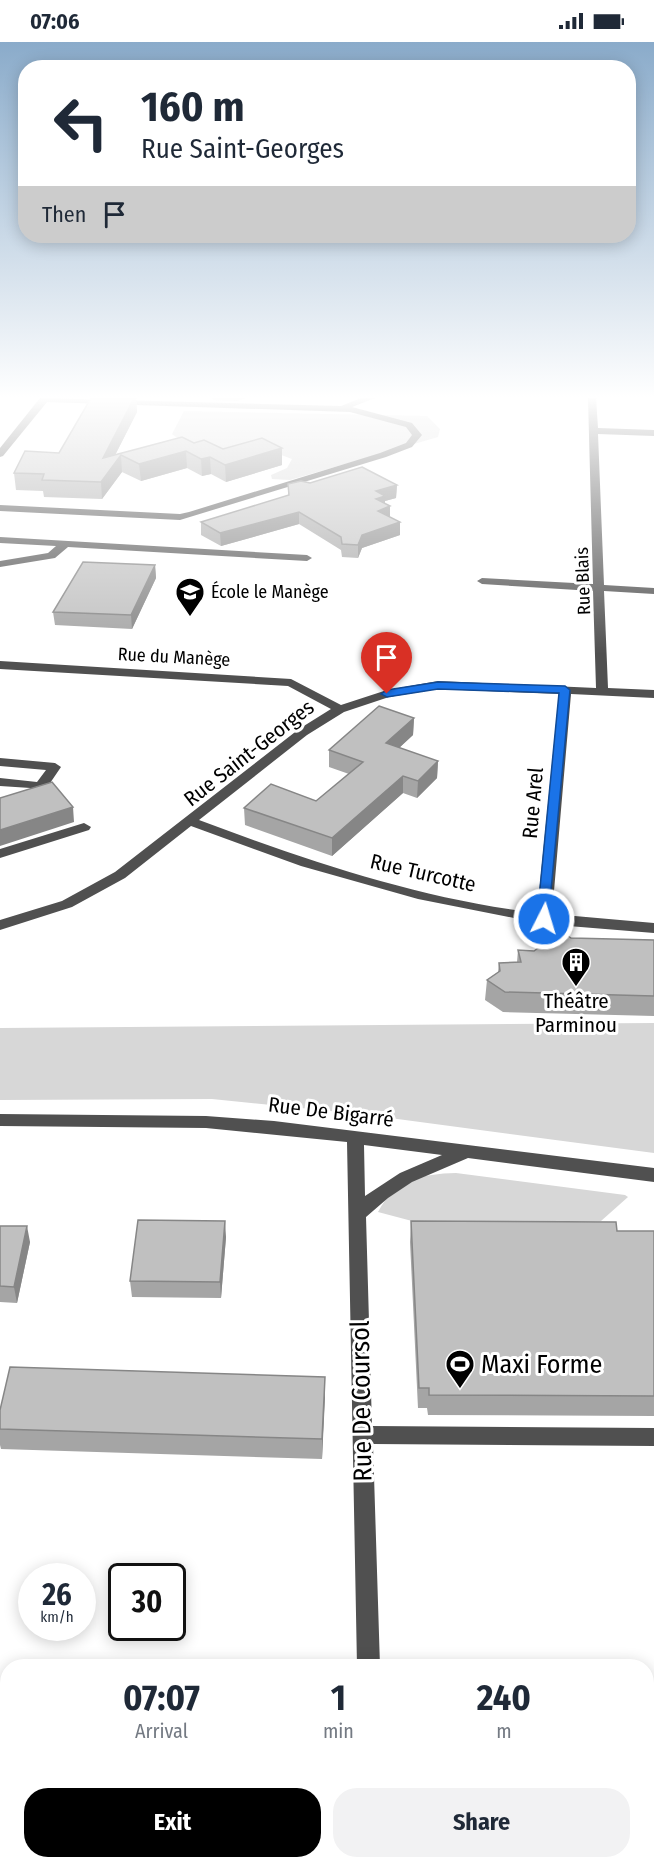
<!DOCTYPE html>
<html lang="en">
<head>
<meta charset="utf-8">
<style>
	body { margin:0; font-family:"Fira Sans Condensed",sans-serif; background:#f2f2f3; color:#1f2937; height:100vh; display:flex; flex-direction:column; font-size:22px; white-space:nowrap }
	* { box-sizing:border-box; margin:0 }
	p { font-size:20px; color:#747a83 }
	.icon { flex:none; width:33px; height:33px; fill:none; stroke:currentColor; stroke-width:2; stroke-linecap:round; stroke-linejoin:round }
	.map { position:relative; flex:1; overflow:hidden }
	.side { position:absolute; left:0px; top:1617px; width:654px; height:210px; display:flex; flex-direction:column; background:#fff; border-radius:24px 24px 0 0; box-shadow:0 3px 15px #0003 }
	.side>* { flex:none }
	.top-card { position:absolute; left:18px; top:18px; width:618px; height:183px; border-radius:24px; box-shadow:0 3px 15px #0003; background:#fff; color:#1f2937; overflow:hidden }
	.speed { position:absolute; left:18px; top:1521px; display:flex; gap:12px; font-size:30px; font-weight:700; text-align:center }
	.speed>* { display:grid; place-content:center; width:78px; height:78px; border-radius:50%; background:#fff; box-shadow:0 3px 15px #0003; line-height:1 }
	.speed small { font-size:15px; font-weight:400 }
	.speed .limit { border:3px solid #111; border-radius:9px; background:#fff; color:#111 }
	.pin { position:absolute; display:grid; place-items:center; width:51px; height:51px; color:#fff; margin:-62px -26px; border-radius:50% 50% 50% 0; rotate:-45deg; box-shadow:0 0 6px #0007 }
	.pin .icon { rotate:45deg }
	.me { position:absolute; width:66px; margin:-33px; rotate:5deg; stroke-linejoin:round; filter:drop-shadow(0 0 4px #0008) }
	.turn { display:flex; align-items:center; gap:21px; height:126px; padding:0 24px; font-size:27px }
	.turn .icon { width:78px; height:78px; stroke-width:2.5 }
	.turn b { display:block; font-size:42px; line-height:51px }
	.then { display:flex; align-items:center; height:57px; padding:0 24px; background:#0003; gap:12px; font-size:22px }
	.eta { display:flex; justify-content:space-evenly; align-items:center; height:102px; text-align:center }
	.eta b { font-size:36px; font-weight:700; line-height:42px }
	.primary-button { display:flex; gap:12px; margin-top:auto; padding:12px 24px }
	.primary-button a { flex:1; height:69px; border-radius:24px; background:#000; color:#fff; font-size:24px; font-weight:700; line-height:69px; text-align:center }
	.primary-button a+a { background:#f2f2f3; color:#1f2937 }
	.status { display:flex; justify-content:space-between; align-items:center; height:42px; padding:0 30px; background:#fff; direction:ltr }
	.status svg { height:16px; fill:currentColor }
	.map>svg:first-child { display:block }
</style>
</head>
<body>
<div class="status"><b>07:06</b><svg viewBox="0 0 49 12"><path d="M0 12V9h3v3zM5 12V6h3v6zM10 12V3h3v9zM15 12V0h3v12zM26 1h20v11H26zM47 4h2v5h-2z"/></svg></div>
<div class="map">
<svg width="654" height="1827" viewBox="0 0 654 1827">
	<rect width="100%" height="100%" fill="#fff"/>
	<path fill="#d7d7d7" d="M184 369 427 374 440 387 438 395 290 438 272 437 271 433 287 426 292 417 276 411 193 408 172 392Z
		M654 981V1111L360 1072 212 1057 0 1058V986Z
		M456 1131 625 1153 628 1155 601 1179 442 1181 412 1179 378 1170C395 1137 422 1132 456 1131Z"/>
	<g fill="none" stroke-linecap="round" stroke-linejoin="round">
		<path fill="#505050" fill-rule="evenodd" d="M40 356 341 364 361 356H375L352 365 412 381 422 393 412 405 386 415 180 478 0 469V463L180 472 189 470 380 411 406 401 412 393 406 385 350 370 47 360 3 414 0 415V406Z
			M588 356H596L598 386 654 388V394L598 392 604 543 654 546V552L604 549 608 646 654 648V656L571 652 552 872 654 881V891L544 882 418 857 301 824 191 784 125 836 72 865 0 888V878L62 859 115 830 299 687 331 667 288 644 0 627V619L291 637 341 663 387 648 438 639 596 646 593 549 482 542 477 539 482 536 593 542ZM438 647 559 652 537 871C421 857 308 819 199 778L307 693 344 670 389 655Z
			M0 495 307 513 312 516 307 519 68 505 55 516 0 525V519L48 511 56 504 0 501Z
			M0 716 55 721 61 725 46 747 0 744V736L37 740 46 728 0 724Z
			M84 781 91 785 89 788 0 816V807Z
			M0 1072 206 1074 274 1079 654 1126V1140L468 1116 412 1140 388 1156 366 1175 372 1384 654 1386V1404L373 1402 380 1624H357L347 1100 206 1086 0 1084ZM364 1103 442 1113 400 1131 365 1154Z
			M646 1756H654V1780H646Z
			M356 1820H381V1827H355Z"/>
	</g>
	<path fill="#a5a5a5" d="M91 356H136L137 370 115 413 194 401 282 423 226 440 211 432 202 434 187 426 141 439 122 430 102 457 44 455 43 449 16 448 14 431 59 411Z
		M210 356H246L236 359 214 358Z
		M310 441 397 443 396 456 385 459V462L390 464V475L400 480V493L362 506 358 516 342 515 341 508 299 482 221 504 201 493V480L288 454V442Z
		M155 523 156 536 132 587 55 583 53 570Z
		M414 676 413 693 399 706 438 719 437 736 417 756 403 751 332 814 245 783 244 766 316 759 349 732 329 725V708Z
		M571 896 654 898V974L503 970 485 958 487 938 498 930 499 921 517 920 518 908 534 909Z
		M411 1179 617 1189H654V1374L428 1373 427 1366H418L410 1200Z
		M0 1184 30 1200 17 1261 0 1260Z
		M226 1195 221 1256 132 1255 130 1239Z
		M325 1335 322 1417 1 1407 0 1403V1368Z"/>
	<path fill="#868686" d="M134 356H136L137 370 105 433 103 416Z
		M236 356H246L236 359Z
		M282 406V423L226 440 225 423Z
		M186 409 187 426 141 439 139 422Z
		M121 413 122 430 102 457 101 440Z
		M210 415 211 432 202 434 201 417Z
		M397 443 396 456 385 459V466L390 464V477L378 469 376 449Z
		M299 470V482L221 504 220 491Z
		M400 480V493L362 506 358 516V503L362 493Z
		M155 523 156 536 132 587 131 573Z
		M414 676 413 693 386 718V701Z
		M438 719 437 736 417 756 418 739Z
		M403 734V751L332 814V796Z
		M73 765 74 780 0 804V788Z
		M225 1179 226 1195 221 1256 220 1240Z
		M27 1184 30 1200 17 1261 14 1245Z
		M325 1335V1356L322 1417V1397Z"/>
	<path fill="#c0c0c0" stroke="#868686" stroke-width="1.5" d="M91 356H134L103 416 182 395 194 401 204 398 223 407 262 396 282 406 225 423 210 415 201 417 186 409 139 422 121 413 101 440 42 438 44 432 14 431 25 409 59 411Z
		M362 425 397 443 376 449 385 454 376 457 390 464 378 469 400 480 362 493 358 503 342 502 341 495 299 470 220 491 201 480 289 453 288 442 301 439 310 441Z
		M83 520 155 523 131 573 53 570Z
		M379 664 414 676 386 701 438 719 418 739 403 734 332 796 244 766 271 742 316 759 363 720 329 708Z
		M52 740 73 765 0 788V756Z
		M561 889 571 896 654 898V954L505 950 487 938 500 929 499 921 521 920 518 908 534 909Z
		M138 1178 225 1179 220 1240 130 1239Z
		M411 1179 616 1180 617 1189H654V1354L429 1353V1346H419Z
		M0 1184H27L14 1245 0 1244Z
		M10 1325 325 1335 322 1397 0 1387V1368Z
		M197 1820H263L283 1827H192Z"/>
	<linearGradient id="sky" x2="0" y2="1"><stop stop-color="#8aabca"/><stop offset="0.58" stop-color="#fff"/><stop offset="1" stop-color="#fff" stop-opacity="0"/></linearGradient>
	<rect width="654" height="612" fill="url(#sky)"/>
	<path fill="#1a73e8" stroke="#114b97" stroke-width="1.5" d="M438 640 565 644 570 648 548 880 544 881 537 877 559 651 438 647 387 655 381 652 387 648Z"/>
	<defs>
		<g id="school-pin" transform="scale(1.5)"><path d="M0 17L-7.5 6A9.5 9.5 0 1 1 7.5 6Z" fill="#000" stroke="#fff"/><path d="M0-5L7-2L0 1L-7-2ZM-4 1L0 2.5L4 1V4Q0 6-4 4Z" fill="#fff"/></g>
		<g id="building-pin" transform="scale(1.5)"><path d="M0 17L-7.5 6A9.5 9.5 0 1 1 7.5 6Z" fill="#000" stroke="#fff"/><path d="M-4-6H4V6H1V3H-1V6H-4ZM-2.5-4.3h1.7v1.8h-1.7ZM.8-4.3h1.7v1.8H.8ZM-2.5-1h1.7V.8h-1.7ZM.8-1h1.7V.8H.8Z" fill="#fff"/></g>
		<g id="stadium-pin" transform="scale(1.5)"><path d="M0 17L-7.5 6A9.5 9.5 0 1 1 7.5 6Z" fill="#000" stroke="#fff"/><path d="M0-5a6.5 5 0 1 0 0 10a6.5 5 0 1 0 0-10ZM-3.5-1.8h7v3.6h-7Z" fill="#fff"/></g>
	</defs>
	<g fill-rule="evenodd">
		<use href="#school-pin" x="190" y="550"/>
		<use href="#building-pin" x="576" y="920"/>
		<use href="#stadium-pin" x="460" y="1322"/>
	</g>
	<g text-anchor="middle" stroke-width="6" stroke-linejoin="round" paint-order="stroke">
		<g font-size="18" fill="#000" stroke="#fff">
			<text transform="translate(583 539) rotate(-92)" y="6">Rue Blais</text>
			<text transform="translate(174 615) rotate(3)" y="6">Rue du Manège</text>
		</g>
		<g font-size="18" fill="#000" stroke="#fff" text-anchor="start">
			<text x="211" y="556">École le Manège</text>
		</g>
		<g font-size="21" fill="#000" stroke="#fff">
			<text transform="translate(249 711) rotate(-38)" y="7">Rue Saint-Georges</text>
			<text transform="translate(533 761) rotate(-85)" y="7">Rue Arel</text>
			<text transform="translate(423 831) rotate(13)" y="7">Rue Turcotte</text>
			<text transform="translate(331 1070) rotate(7)" y="7">Rue De Bigarré</text>
		</g>
		<g font-size="21" fill="#000" stroke="#fff">
			<text x="576" y="966">Théâtre<tspan x="576" dy="24">Parminou</tspan></text>
		</g>
		<g font-size="26" fill="#000" stroke="#fff" text-anchor="start">
			<text x="481" y="1331">Maxi Forme</text>
		</g>
		<g font-size="26" fill="#000" stroke="#fff">
			<text transform="translate(361 1359) rotate(-91)" y="9">Rue De Coursol</text>
		</g>
	</g>
</svg>
<div class="speed"><div>26<small>km/h</small></div><div class="limit">30</div></div>
<div class="pin" style="left:387px;top:652px;background:#d93025"><svg class="icon" aria-label="arrive" viewBox="0 0 24 24"><path d="M6 21V4h12l-3 4 3 4H6"/></svg></div>
<svg class="me" style="left:544px;top:877px" viewBox="-20 -20 40 40"><circle r="17" fill="#1a73e8" stroke="#fff" stroke-width="3"/><path d="M0-11L8 9 0 5-8 9z" fill="#fff"/></svg>
<div class="top-card">
<div class="turn"><svg class="icon" aria-label="left" viewBox="0 0 24 24"><path d="M17 20v-9H6M10 6l-5 5 5 5"/></svg><div><b>160 m</b>Rue Saint-Georges</div></div>
<div class="then">Then<svg class="icon" aria-label="arrive" viewBox="0 0 24 24"><path d="M6 21V4h12l-3 4 3 4H6"/></svg></div>
</div>
<section class="side">
<div class="eta">
<div><b>07:07</b><p>Arrival</p></div>
<div><b>1</b><p>min</p></div>
<div><b>240</b><p>m</p></div>
</div>
<div class="primary-button"><a>Exit</a><a>Share</a></div>
</section>
</div>
</body>
</html>
